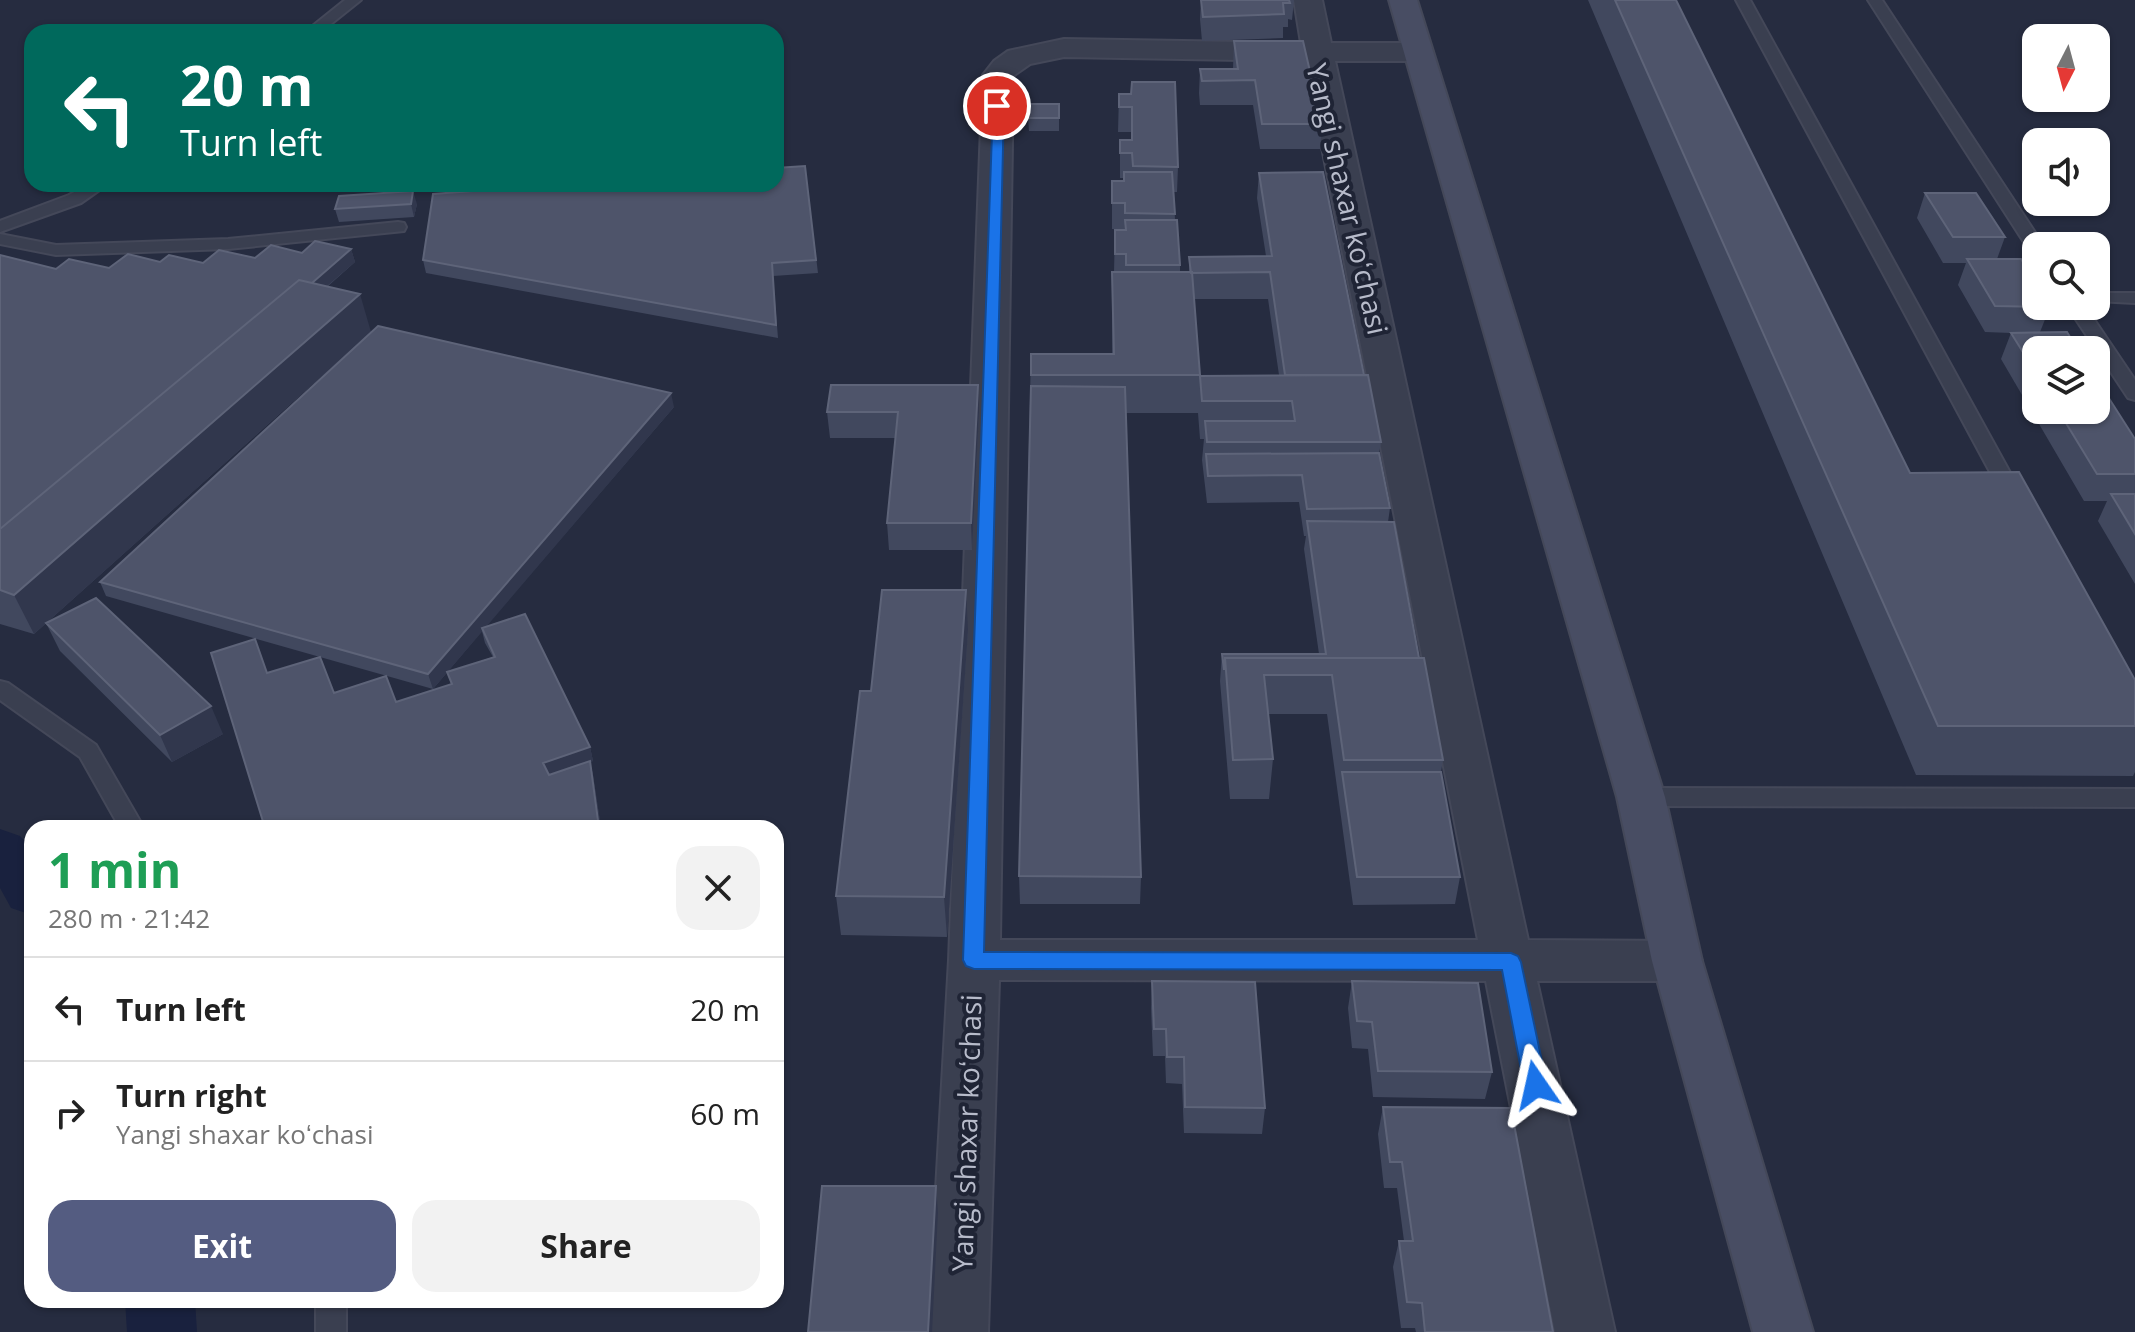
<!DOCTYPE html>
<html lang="en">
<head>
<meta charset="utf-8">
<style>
	body { margin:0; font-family:"Open Sans",sans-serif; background:#f2f2f2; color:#222; height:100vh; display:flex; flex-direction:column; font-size:30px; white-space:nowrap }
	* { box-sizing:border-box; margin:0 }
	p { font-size:26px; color:#767676 }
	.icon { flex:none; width:44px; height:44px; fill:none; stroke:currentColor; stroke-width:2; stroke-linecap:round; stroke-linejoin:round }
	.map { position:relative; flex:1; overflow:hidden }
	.details { position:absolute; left:24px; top:820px; width:760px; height:488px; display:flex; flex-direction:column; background:#fff; border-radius:24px; box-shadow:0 2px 6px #0004 }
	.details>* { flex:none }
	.banner { position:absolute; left:24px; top:24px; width:760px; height:168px; border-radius:24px; box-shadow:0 2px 6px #0004; background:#00695c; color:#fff; overflow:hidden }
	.needle { width:52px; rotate:186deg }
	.controls { position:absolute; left:2022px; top:24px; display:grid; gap:16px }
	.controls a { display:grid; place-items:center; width:88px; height:88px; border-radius:16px; background:#fff; box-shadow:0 2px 6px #0004; font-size:40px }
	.pin { position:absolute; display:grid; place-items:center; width:68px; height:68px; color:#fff; margin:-34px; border:4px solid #fff; border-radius:50%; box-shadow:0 2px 8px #0007 }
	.me { position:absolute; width:88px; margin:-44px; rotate:349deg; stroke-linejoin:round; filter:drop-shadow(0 0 6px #0008) }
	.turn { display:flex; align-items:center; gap:28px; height:168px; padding:0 24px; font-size:36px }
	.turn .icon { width:104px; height:104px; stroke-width:2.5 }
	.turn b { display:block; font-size:56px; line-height:68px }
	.round { display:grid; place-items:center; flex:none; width:84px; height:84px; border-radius:24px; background:#f2f2f2 }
	.overview { display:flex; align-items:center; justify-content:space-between; height:136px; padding:0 24px }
	h1 { font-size:48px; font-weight:700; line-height:60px; color:#1e9e55 }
	.cta { display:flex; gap:16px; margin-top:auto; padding:16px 24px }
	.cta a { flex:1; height:92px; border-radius:24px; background:#545c81; color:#fff; font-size:32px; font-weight:700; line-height:92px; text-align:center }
	.cta a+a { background:#f2f2f2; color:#222 }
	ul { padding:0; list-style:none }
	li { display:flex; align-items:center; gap:24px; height:104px; padding:0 24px; border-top:2px solid #e0e0e0 }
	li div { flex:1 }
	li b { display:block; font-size:30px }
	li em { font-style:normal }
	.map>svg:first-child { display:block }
</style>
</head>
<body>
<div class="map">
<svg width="2135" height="1332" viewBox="0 0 2135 1332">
	<rect width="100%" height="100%" fill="#262c40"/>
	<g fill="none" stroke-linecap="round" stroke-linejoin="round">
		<path fill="#19213e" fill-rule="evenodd" d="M0 829 20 836 32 848V915L11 908 0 888Z
			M125 1300H195L197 1332H127Z"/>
		<g stroke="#444859" stroke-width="4">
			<path id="lane" d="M345 0H361L321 32H305Z
				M1736 0H1750L2024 498 2021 502 2014 504 2004 498Z
				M1868 0H1882L2044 246H2036V252L2027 247Z
				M88 184H108L81 203 0 232V221L69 195Z
				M398 222 404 223 406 227 404 231 228 249 56 255 0 244V234L56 245 228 239Z
				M2096 293H2135V303L2096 301Z
				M2067 306H2085L2135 380V400L2128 398Z
				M0 681 8 683 96 745 144 828H120L80 757 0 700Z
				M1641 788 2135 789V807L1641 806 1633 803 1629 797 1633 791Z
				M316 1300H346V1332H316Z"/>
		</g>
		<g stroke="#444859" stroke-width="4">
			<path id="street" d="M1294 0H1322L1331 43H1418L1429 46 1433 52 1429 58 1418 61H1335L1528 940 1677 941 1695 947 1702 961 1695 975 1677 981H1537L1615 1332H1555L1486 981 999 980 988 1332H928L949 960 983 75 994 61 1008 51 1064 39 1301 43ZM1064 57 1305 61 1478 940H1000L1013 76 1030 64Z"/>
		</g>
		<g stroke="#444859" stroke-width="4">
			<path id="secondary" d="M1389 0H1417L1665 797 1702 961 1813 1332H1753L1652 961 1617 797Z"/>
		</g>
		<use href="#lane" fill="#3a3f50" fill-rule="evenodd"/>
		<use href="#street" fill="#3a3f50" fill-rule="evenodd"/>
		<use href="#secondary" fill="#484d63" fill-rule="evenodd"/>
	</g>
	<path fill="#41485e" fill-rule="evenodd" d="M1201 0H1294L1292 20 1288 19V27H1283V38L1202 41 1200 19Z
		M1588 0H1676L1910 473 2135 680V772L2133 776 1916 775Z
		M1234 41 1322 124 1320 149H1260L1253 105H1200L1199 93 1200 69H1233Z
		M1119 94H1131L1178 167 1177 192H1174L1175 220 1180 265V272H1189V257L1266 256 1257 198 1259 173 1364 375 1381 442 1379 453 1390 508 1388 522 1443 760 1441 772 1460 877 1455 904 1353 905 1327 714H1268L1273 759 1269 799H1230L1220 681 1222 654H1319L1304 549 1306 536H1304L1299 502 1207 503 1202 460 1204 439H1200L1198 413H1126L1141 877 1140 904H1020L1019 876 1031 354H1112V272H1114L1115 230H1124L1112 229V181H1124V178H1120V140H1131V132H1118ZM1194 299H1268L1279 375 1200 376Z
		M1059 117V131H1029L1028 118Z
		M805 166 818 273 773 276 778 338 426 273 423 260Z
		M1925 193 2005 237 1997 259 2050 307 2040 332 2036 350V410H2096L2135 439V584L2098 521 2107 501H2084L2001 359 2011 333 1985 332 1958 285 1966 263H1943L1917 218Z
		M417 204 414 217 339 222 335 209Z
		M351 249 355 262 327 287 371 332 34 634 0 624V255L56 269 109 268 160 262 203 263 302 253Z
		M674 407 485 627 590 747 593 761 590 762 593 775 601 828H265L320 657 106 596 100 582ZM482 631 485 643 493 657 447 672 451 684 396 702 334 693 320 657 433 689Z
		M827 412H979L972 550H889L887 523 896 438H830Z
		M46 623 223 734 172 762 60 651Z
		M968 630 947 937 841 935 836 896 871 691Z
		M1152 981 1265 1108 1262 1134 1184 1133 1182 1084 1166 1083 1165 1056H1153L1151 1008Z
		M1352 981 1492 1072 1485 1099 1373 1097 1368 1049 1352 1048 1348 1008Z
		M1383 1107 1553 1332H1416L1415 1328H1401L1393 1267 1399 1241H1404L1397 1188H1384L1378 1134Z"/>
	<path fill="#31374d" d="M413 191 417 204 414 217 411 204Z
		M351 249 355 262 0 567V547Z
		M360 294 371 332 34 634 14 595Z
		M978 385 979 412 972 550 971 523Z
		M671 393 674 407 433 689 428 674Z
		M966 590 968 630 947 937 944 897Z
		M211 706 223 734 172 762 160 735Z
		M590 747 593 761 590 762 593 775 601 828H599L547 777 543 763Z
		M936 1186 938 1212 932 1332H928Z"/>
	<path fill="#4e546a" stroke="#5e6479" stroke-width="2" d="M1201 0H1289L1290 3H1283L1284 14 1203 17Z
		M1615 0H1676L1910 473 2019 472 2135 680V726H1938Z
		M1234 41H1303L1322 124H1262L1255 80 1202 81 1200 69H1238Z
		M1132 82H1175L1178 167 1133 166 1132 153H1120V140H1132V107H1119V94H1131Z
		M1029 104H1059V118H1028Z
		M805 166 816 260 772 263 776 325 423 260 433 194 565 184H776V168Z
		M1124 172H1172L1175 214 1125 213V203H1112V181H1124Z
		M1323 172 1364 375H1285L1270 272 1191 273 1189 257 1272 256 1259 173Z
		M413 191 411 204 335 209 339 196Z
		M1925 193H1976L2005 237H1953Z
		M1125 220H1177L1180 265H1126V254H1115V230H1126Z
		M315 241 351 249 312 283 299 280 0 529V255L56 269 69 259 109 268 128 254 160 262 169 255 203 263 219 250 255 258 271 245 302 253Z
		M1967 259H2021L2036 284V306L2050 307 1995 306Z
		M1112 272H1192L1200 375H1031V354H1114Z
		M299 280 360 294 14 595 0 590V529Z
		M378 326 671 393 428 674 100 582Z
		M2067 332 2078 350H2036V373L2011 333Z
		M1368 375 1381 442H1207L1205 421H1295L1292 401H1202L1200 376Z
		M2096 378 2135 439V474H2097L2058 410H2096Z
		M831 385H978L971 523H887L898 412H827Z
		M1031 386 1125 387 1141 877 1019 876Z
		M1379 453 1390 508 1307 509 1302 475 1208 476 1206 454Z
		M2111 494H2135V534Z
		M1307 521 1394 522 1419 658H1225L1224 670 1222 654H1326Z
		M882 590H966L944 897 836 896 860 691H871Z
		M96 598 211 706 160 735 46 623Z
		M525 614 590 747 543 763 549 775 590 761 599 828H265L211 653 255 639 267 673 320 657 334 693 386 676 396 702 452 684 447 672 495 657 482 628Z
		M1225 658H1424L1443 760H1344L1332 675H1264L1273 759 1233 760Z
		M1342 772H1441L1460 877H1357Z
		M1152 981 1255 982 1265 1108 1185 1107 1184 1057H1167L1166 1029H1154Z
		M1352 981 1478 983 1492 1072 1378 1071 1372 1022 1357 1021Z
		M1383 1107 1511 1108 1553 1332H1425L1422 1303 1407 1302 1399 1241H1413L1402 1162H1390Z
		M822 1186H936L928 1332H808Z"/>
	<path fill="#1a73e8" stroke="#114b97" stroke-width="2" d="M993 104 1004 106 984 952 1511 953 1518 956 1521 962 1547 1085 1543 1092 1536 1094 1528 1092 1524 1085 1502 970 974 969 966 966 963 960Z"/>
	<g text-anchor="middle" stroke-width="8" stroke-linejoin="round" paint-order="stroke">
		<g font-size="28" fill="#b7bbca" stroke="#1f2435">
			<text transform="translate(1347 199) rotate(77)" y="10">Yangi shaxar koʻchasi</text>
			<text transform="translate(967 1133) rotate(-88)" y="10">Yangi shaxar koʻchasi</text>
		</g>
	</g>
</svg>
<div class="controls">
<a><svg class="needle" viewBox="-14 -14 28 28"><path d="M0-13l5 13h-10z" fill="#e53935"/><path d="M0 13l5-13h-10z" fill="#767676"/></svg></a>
<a><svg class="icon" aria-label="sound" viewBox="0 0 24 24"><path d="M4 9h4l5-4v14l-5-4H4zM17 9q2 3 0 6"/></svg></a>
<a><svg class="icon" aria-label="search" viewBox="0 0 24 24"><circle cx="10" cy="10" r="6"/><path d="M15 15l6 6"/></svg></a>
<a><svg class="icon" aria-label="layers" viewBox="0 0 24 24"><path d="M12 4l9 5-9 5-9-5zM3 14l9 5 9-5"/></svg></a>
</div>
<div class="pin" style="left:997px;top:106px;background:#d93025"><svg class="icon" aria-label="arrive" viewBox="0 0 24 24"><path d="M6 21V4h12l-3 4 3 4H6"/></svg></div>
<svg class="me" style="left:1536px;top:1085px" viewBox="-20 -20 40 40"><path d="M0-17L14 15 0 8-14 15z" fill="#1a73e8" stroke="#fff" stroke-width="4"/></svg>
<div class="banner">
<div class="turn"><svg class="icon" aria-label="left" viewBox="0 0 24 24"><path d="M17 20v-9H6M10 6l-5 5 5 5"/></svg><div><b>20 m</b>Turn left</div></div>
</div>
<section class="details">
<div class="overview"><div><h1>1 min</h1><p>280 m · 21:42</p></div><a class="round"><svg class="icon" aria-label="close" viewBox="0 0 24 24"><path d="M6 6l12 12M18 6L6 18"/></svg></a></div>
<ul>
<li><svg class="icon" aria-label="left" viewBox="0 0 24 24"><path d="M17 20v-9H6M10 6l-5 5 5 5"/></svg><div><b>Turn left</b></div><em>20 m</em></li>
<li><svg class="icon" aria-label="right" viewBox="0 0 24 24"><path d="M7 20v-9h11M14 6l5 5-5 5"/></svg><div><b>Turn right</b><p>Yangi shaxar koʻchasi</p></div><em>60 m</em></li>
</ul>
<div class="cta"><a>Exit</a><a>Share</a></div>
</section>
</div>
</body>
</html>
